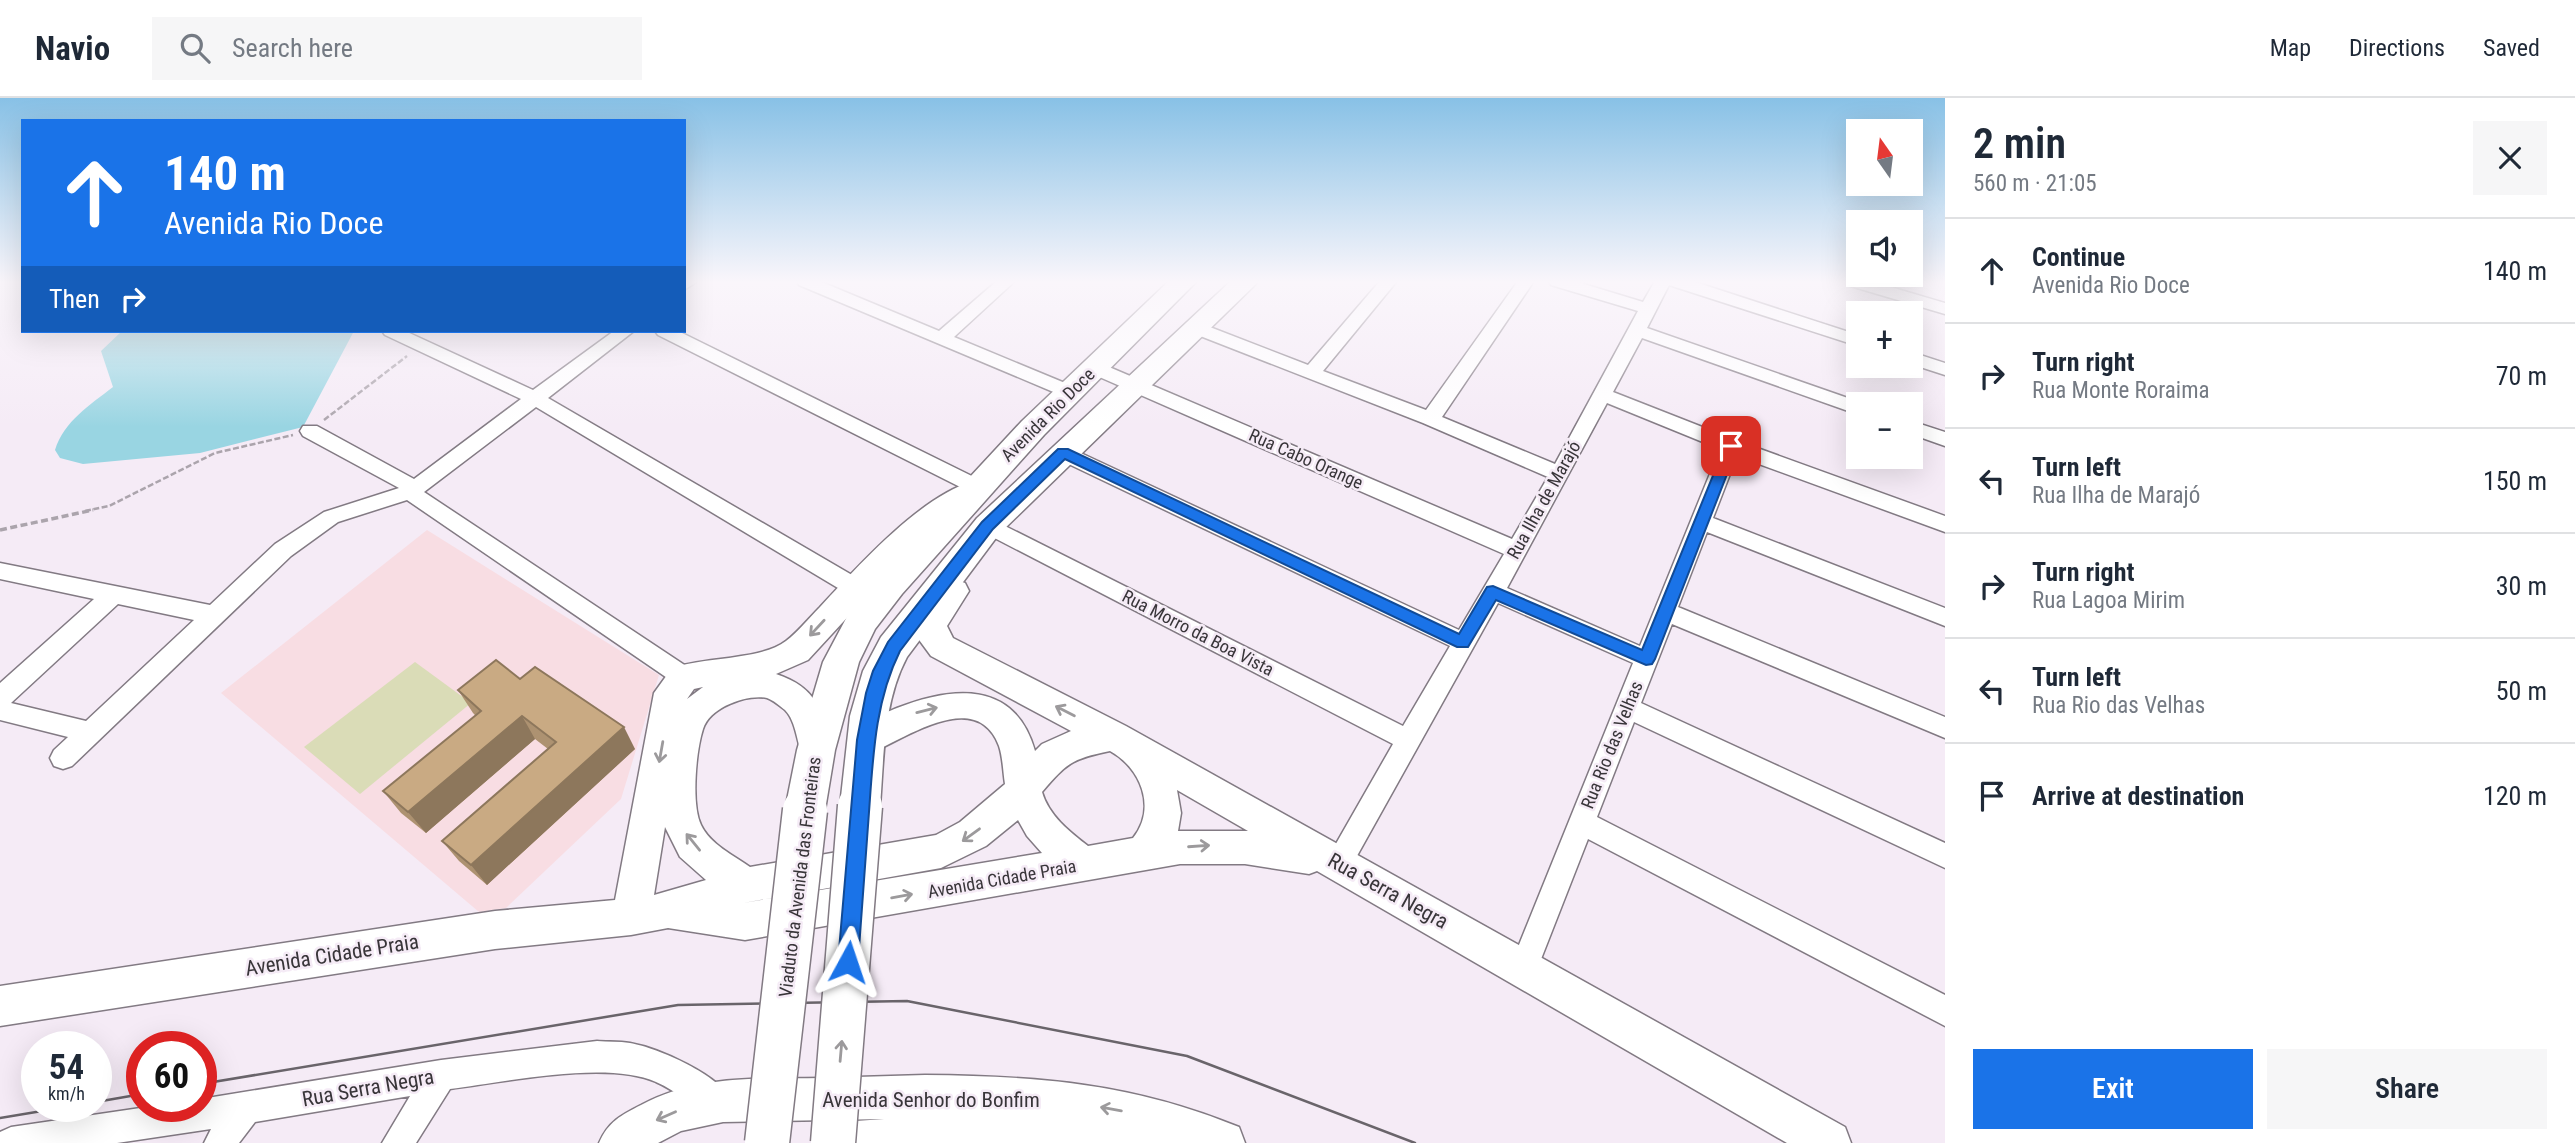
<!DOCTYPE html>
<html lang="en">
<head>
<meta charset="utf-8">
<style>
	body { margin:0; font-family:"Roboto Condensed",sans-serif; background:#f6f6f7; color:#1f2937; height:100vh; display:flex; flex-direction:column; font-size:26px; white-space:nowrap }
	* { box-sizing:border-box; margin:0 }
	p { font-size:23px; color:#747a83 }
	.icon { flex:none; width:38px; height:38px; fill:none; stroke:currentColor; stroke-width:2; stroke-linecap:round; stroke-linejoin:round }
	.map { position:relative; flex:1; overflow:hidden }
	.drawer { display:flex; flex-direction:column; background:#fff; width:630px }
	.drawer>* { flex:none }
	.top-card { position:absolute; left:21px; top:21px; width:665px; height:214px; border-radius:0px; box-shadow:0 7px 28px #0002; background:#1a73e8; color:#fff; overflow:hidden }
	.needle { width:46px; rotate:346deg }
	.fabs { position:absolute; left:1846px; top:21px; display:grid; gap:14px }
	.fabs a { display:grid; place-items:center; width:77px; height:77px; border-radius:0px; background:#fff; box-shadow:0 7px 28px #0002; font-size:35px }
	.speed { position:absolute; left:21px; top:933px; display:flex; gap:14px; font-size:35px; font-weight:700; text-align:center }
	.speed>* { display:grid; place-content:center; width:91px; height:91px; border-radius:50%; background:#fff; box-shadow:0 7px 28px #0002; line-height:1 }
	.speed small { font-size:18px; font-weight:400 }
	.speed .limit { border:10px solid #d22; background:#fff; color:#111 }
	.pin { position:absolute; display:grid; place-items:center; width:60px; height:60px; color:#fff; margin:-30px; border-radius:14px; box-shadow:0 4px 10px #0006 }
	.me { position:absolute; width:77px; margin:-38px; rotate:5deg; stroke-linejoin:round; filter:drop-shadow(0 0 5px #0008) }
	.turn { display:flex; align-items:center; gap:24px; height:147px; padding:0 28px; font-size:32px }
	.turn .icon { width:91px; height:91px; stroke-width:2.5 }
	.turn b { display:block; font-size:49px; line-height:60px }
	.then { display:flex; align-items:center; height:66px; padding:0 28px; background:#0003; gap:14px; font-size:26px }
	.round { display:grid; place-items:center; flex:none; width:74px; height:74px; border-radius:0px; background:#f6f6f7 }
	.head { display:flex; align-items:center; justify-content:space-between; height:119px; padding:0 28px }
	h1 { font-size:42px; font-weight:600; line-height:52px }
	.cta { display:flex; gap:14px; margin-top:auto; padding:14px 28px }
	.cta a { flex:1; height:80px; border-radius:0px; background:#1a73e8; color:#fff; font-size:28px; font-weight:600; line-height:80px; text-align:center }
	.cta a+a { background:#f6f6f7; color:#1f2937 }
	ul { padding:0; list-style:none }
	li { display:flex; align-items:center; gap:21px; height:105px; padding:0 28px; border-top:2px solid #e0e1e3 }
	li div { flex:1 }
	li b { display:block; font-size:26px }
	li em { font-style:normal }
	header { display:flex; align-items:center; gap:42px; box-sizing:border-box; height:98px; padding:0 35px; background:#fff; border-bottom:2px solid #e0e1e3 }
	header strong { font-size:33px }
	nav { display:flex; gap:38px; margin-inline-start:auto; font-size:24px }
	.search { width:490px; height:63px; background:#f6f6f7; display:flex; align-items:center; gap:18px; box-sizing:border-box; padding:0 24px; border-radius:0px; color:#747a83; font-size:26px }
	main { display:flex; flex:1; min-height:0 }
	.map>svg:first-child { display:block }
</style>
</head>
<body>
<header>
<strong>Navio</strong>
<div class="search"><svg class="icon" aria-label="search" viewBox="0 0 24 24"><circle cx="10" cy="10" r="6"/><path d="M15 15l6 6"/></svg>Search here</div>
<nav><a>Map</a><a>Directions</a><a>Saved</a></nav>
</header>
<main>
<div class="map">
<svg width="1945" height="1045" viewBox="0 0 1945 1045">
	<rect width="100%" height="100%" fill="#f5ebf6"/>
	<path fill="#f8dde3" d="M427 432 659 577 621 701 506 810 479 814 221 595Z"/>
	<path fill="#dadcb7" d="M415 564 471 605 360 696 304 649Z"/>
	<path fill="#99d5e2" d="M122 233H354L303 329 200 355 83 366 60 360 55 352C64 323 90 307 113 289L101 253Z"/>
	<g fill="none" stroke-linecap="round" stroke-linejoin="round">
		<g stroke="#827a83" stroke-width="3">
			<path id="street" d="M684 183H698L684 192Z
				M797 183H819L939 233 997 183H1015L954 239 1077 290 1079 294 1077 298H1063L799 187Z
				M1380 183H1397L1323 273 1426 312 1518 183H1534L1442 319 1555 366 1638 213 1551 187 1549 183H1574L1643 204 1655 183H1692L1858 237V248L1669 187 1647 230 1865 306H1858V316L1851 314 1642 240 1613 294 1738 343 1945 418V434L1737 358 1713 420 1945 510V528L1707 434 1678 509 1945 619V640L1672 526 1641 605 1945 745V770L1634 624 1597 719 1945 897V928L1588 741 1534 879 1524 883 1514 879 1510 869 1633 565 1498 505 1348 774 1338 777 1328 774 1325 765 1393 646 981 433 977 428 981 423 988 420 995 423 1403 628 1450 548 1056 360 1053 355 1056 350H1070L1459 532 1504 456 1088 274 1086 270 1088 266H1102L1512 441 1548 379 1423 325 1190 234 1187 230 1196 225 1202 226 1308 267ZM1607 305 1720 351 1640 548 1507 490Z
				M1845 183H1870L1945 205V216L1847 187Z
				M382 233H405L533 292 614 233H634L548 300 864 484 867 490 864 496 856 498 848 496 536 309 424 394 692 572 696 579 692 586 684 589 676 586 407 402 338 424 291 458 72 668 63 671 54 668 50 660 54 652 68 639 0 622V585L94 501 0 481V465L210 507 275 446 324 414 399 390 303 338 300 333 303 328H317L414 381 521 301 385 237ZM118 506 194 522 86 623 11 605Z
				M655 233H678L986 385 989 390 986 395H972L658 237Z
				M1911 254 1945 265V277L1911 266Z
				M1911 323 1945 334V348L1911 336Z
				M597 943C608 944 619 943 630 945 658 950 721 977 732 1004L727 1015 716 1020C694 1011 678 993 656 984 607 962 505 984 450 991L416 1045H382L410 998 255 1024 239 1045H204L211 1031 117 1045H0V1034L11 1029 154 1008H201V1001L441 962Z"/>
		</g>
		<g stroke="#827a83" stroke-width="3">
			<path id="secondary" d="M971 384 981 387 985 394 981 401 942 425 867 498 808 562 776 576C818 590 822 613 833 652L828 662 816 667 804 662C797 648 797 624 785 612 780 608 773 602 767 600 747 596 710 609 703 631 696 653 691 706 701 727 710 746 733 757 750 769L936 737 960 724 1005 686C1003 674 1003 660 999 648 976 587 901 644 866 657L854 652 849 642C857 625 880 617 897 610 953 588 1015 582 1035 653L1042 646 1071 633 931 558 917 539 915 527 943 485 954 481 965 485 969 493 947 528 953 540 1126 628 1845 1029 1851 1045H1787L1317 773 1309 776 1245 766H1180L745 842 668 830 631 837 495 851 0 928V888L495 813 615 802 654 595 672 570C704 559 762 562 786 543 798 534 809 520 820 509 856 470 920 399 971 384ZM703 589 687 601 694 591ZM1110 653C1141 670 1157 710 1133 740L1088 748C1070 734 1049 718 1042 694 1067 665 1071 661 1110 653ZM1177 692 1248 733H1178L1181 715ZM1018 722 1027 738 1042 755 743 805 941 770 986 748ZM665 729 680 759 706 782 654 797Z
				M925 977C1039 978 1132 985 1239 1029L1245 1045H834L840 1029 856 1023 884 1021 723 1024 681 1033 658 1045H599C608 1024 621 1017 641 1007 699 976 760 981 823 980 857 979 891 978 925 977Z"/>
		</g>
		<g stroke="#827a83" stroke-width="3">
			<path id="primary" d="M1169 183H1197L1044 337 902 496 875 531 859 564 835 652 825 712 819 725 805 730 791 725 785 712 797 652 823 564 850 513 878 478 1022 323Z
				M1231 183H1259L999 436 907 559C883 604 884 659 880 708L874 721 860 726 846 721 840 708 850 618 863 573 881 539 977 420Z"/>
		</g>
		<path stroke="#aba4ac" stroke-width="2.5" stroke-dasharray="6 2.5" stroke-linecap="butt" d="M324 322 407 258
			M85 413 109 408 215 355 293 337"/>
		<path stroke="#aba4ac" stroke-width="3.5" stroke-dasharray="7 3.5" stroke-linecap="butt" d="M0 432 93 412"/>
		<use href="#street" fill="#fff" fill-rule="evenodd"/>
		<use href="#secondary" fill="#fff" fill-rule="evenodd"/>
		<use href="#primary" fill="#fff" fill-rule="evenodd"/>
		<path stroke="#69646a" stroke-width="2.5" d="M201 986 678 907 907 903 1187 958 1415 1045
			M96 1004 142 996
			M0 1020 72 1008"/>
		<g stroke="#827a83" stroke-width="47" stroke-linecap="butt">
			<path id="primary-bridge" d="M767 1045 805 712
				M833 1045 860 708"/>
		</g>
		<use href="#primary-bridge" stroke="#fff" stroke-width="44"/>
	</g>
	<path fill="#ad9271" d="M1879 183H1897L1893 187Z
		M520 581 635 651 487 787 459 763 442 743 548 651 535 641 426 735 401 715 383 693 476 618 473 615 458 592Z"/>
	<path fill="#8d775c" d="M522 618 535 641 426 735 408 714Z
		M624 629 635 651 487 787 471 767Z"/>
	<path fill="#c9aa83" stroke="#8d775c" stroke-width="2" d="M496 562 520 581 535 569 624 629 471 767 442 743 556 644 522 618 408 714 383 693 481 613 458 592Z"/>
	<defs><path id="oneway-shaft" d="M-6 0H5M1.5-3L5.5 0L1.5 3" fill="none" stroke-width="1.6" stroke-linecap="round" stroke-linejoin="round" transform="scale(1.75)"/></defs>
	<g stroke="#9c9a9c">
		<use href="#oneway-shaft" transform="translate(817 530) rotate(133)"/>
		<use href="#oneway-shaft" transform="translate(927 612) rotate(-14)"/>
		<use href="#oneway-shaft" transform="translate(1065 613) rotate(-153)"/>
		<use href="#oneway-shaft" transform="translate(661 654) rotate(100)"/>
		<use href="#oneway-shaft" transform="translate(971 737) rotate(144)"/>
		<use href="#oneway-shaft" transform="translate(693 744) rotate(-129)"/>
		<use href="#oneway-shaft" transform="translate(1199 748) rotate(-4)"/>
		<use href="#oneway-shaft" transform="translate(902 798) rotate(-10)"/>
		<use href="#oneway-shaft" transform="translate(841 953) rotate(-85)"/>
		<use href="#oneway-shaft" transform="translate(1111 1011) rotate(-170)"/>
		<use href="#oneway-shaft" transform="translate(666 1018) rotate(156)"/>
	</g>
	<linearGradient id="sky" x2="0" y2="1"><stop stop-color="#88c1e6"/><stop offset="0.56" stop-color="#faf6fb"/><stop offset="1" stop-color="#faf6fb" stop-opacity="0"/></linearGradient>
	<rect width="1945" height="329" fill="url(#sky)"/>
	<path fill="#1a73e8" stroke="#114b97" stroke-width="2" d="M1731 343 1738 348 1655 561 1652 566 1646 567 1496 502 1468 549H1457L1065 361 993 431 900 553C875 603 873 659 869 714 865 764 862 814 858 864L855 871 848 873 841 871 838 864 857 642 866 595 873 573 888 544 982 424 1058 351H1068L1459 536 1487 489 1493 488 1642 552 1725 348Z"/>
	<g text-anchor="middle" stroke-width="5" stroke-linejoin="round" paint-order="stroke">
		<g font-size="18" fill="#383539" stroke="#f5ebf6">
			<text transform="translate(1048 317) rotate(-45)" y="6">Avenida Rio Doce</text>
			<text transform="translate(1306 361) rotate(24)" y="6">Rua Cabo Orange</text>
			<text transform="translate(1544 402) rotate(-61)" y="6">Rua Ilha de Marajó</text>
			<text transform="translate(1198 535) rotate(27)" y="6">Rua Morro da Boa Vista</text>
			<text transform="translate(1612 647) rotate(-68)" y="6">Rua Rio das Velhas</text>
			<text transform="translate(800 779) rotate(-83)" y="6">Viaduto da Avenida das Fronteiras</text>
			<text transform="translate(1002 781) rotate(-10)" y="6">Avenida Cidade Praia</text>
		</g>
		<g font-size="21" fill="#383539" stroke="#f5ebf6">
			<text transform="translate(1388 793) rotate(29)" y="7">Rua Serra Negra</text>
			<text transform="translate(332 857) rotate(-9)" y="7">Avenida Cidade Praia</text>
			<text transform="translate(368 990) rotate(-10)" y="7">Rua Serra Negra</text>
			<text x="931" y="1009">Avenida Senhor do Bonfim</text>
		</g>
	</g>
</svg>
<div class="fabs">
<a><svg class="needle" viewBox="-14 -14 28 28"><path d="M0-13l5 13h-10z" fill="#e53935"/><path d="M0 13l5-13h-10z" fill="#747a83"/></svg></a>
<a><svg class="icon" aria-label="sound" viewBox="0 0 24 24"><path d="M4 9h4l5-4v14l-5-4H4zM17 9q2 3 0 6"/></svg></a>
<a>+</a>
<a>−</a>
</div>
<div class="speed"><div>54<small>km/h</small></div><div class="limit">60</div></div>
<div class="pin" style="left:1731px;top:348px;background:#d93025"><svg class="icon" aria-label="arrive" viewBox="0 0 24 24"><path d="M6 21V4h12l-3 4 3 4H6"/></svg></div>
<svg class="me" style="left:848px;top:864px" viewBox="-20 -20 40 40"><path d="M0-17L14 15 0 8-14 15z" fill="#1a73e8" stroke="#fff" stroke-width="4"/></svg>
<div class="top-card">
<div class="turn"><svg class="icon" aria-label="ahead" viewBox="0 0 24 24"><path d="M12 20V5M6 11l6-6 6 6"/></svg><div><b>140 m</b>Avenida Rio Doce</div></div>
<div class="then">Then<svg class="icon" aria-label="right" viewBox="0 0 24 24"><path d="M7 20v-9h11M14 6l5 5-5 5"/></svg></div>
</div>
</div>
<section class="drawer">
<div class="head"><div><h1>2 min</h1><p>560 m · 21:05</p></div><a class="round"><svg class="icon" aria-label="close" viewBox="0 0 24 24"><path d="M6 6l12 12M18 6L6 18"/></svg></a></div>
<ul>
<li><svg class="icon" aria-label="ahead" viewBox="0 0 24 24"><path d="M12 20V5M6 11l6-6 6 6"/></svg><div><b>Continue</b><p>Avenida Rio Doce</p></div><em>140 m</em></li>
<li><svg class="icon" aria-label="right" viewBox="0 0 24 24"><path d="M7 20v-9h11M14 6l5 5-5 5"/></svg><div><b>Turn right</b><p>Rua Monte Roraima</p></div><em>70 m</em></li>
<li><svg class="icon" aria-label="left" viewBox="0 0 24 24"><path d="M17 20v-9H6M10 6l-5 5 5 5"/></svg><div><b>Turn left</b><p>Rua Ilha de Marajó</p></div><em>150 m</em></li>
<li><svg class="icon" aria-label="right" viewBox="0 0 24 24"><path d="M7 20v-9h11M14 6l5 5-5 5"/></svg><div><b>Turn right</b><p>Rua Lagoa Mirim</p></div><em>30 m</em></li>
<li><svg class="icon" aria-label="left" viewBox="0 0 24 24"><path d="M17 20v-9H6M10 6l-5 5 5 5"/></svg><div><b>Turn left</b><p>Rua Rio das Velhas</p></div><em>50 m</em></li>
<li><svg class="icon" aria-label="arrive" viewBox="0 0 24 24"><path d="M6 21V4h12l-3 4 3 4H6"/></svg><div><b>Arrive at destination</b></div><em>120 m</em></li>
</ul>
<div class="cta"><a>Exit</a><a>Share</a></div>
</section>
</main>
</body>
</html>
